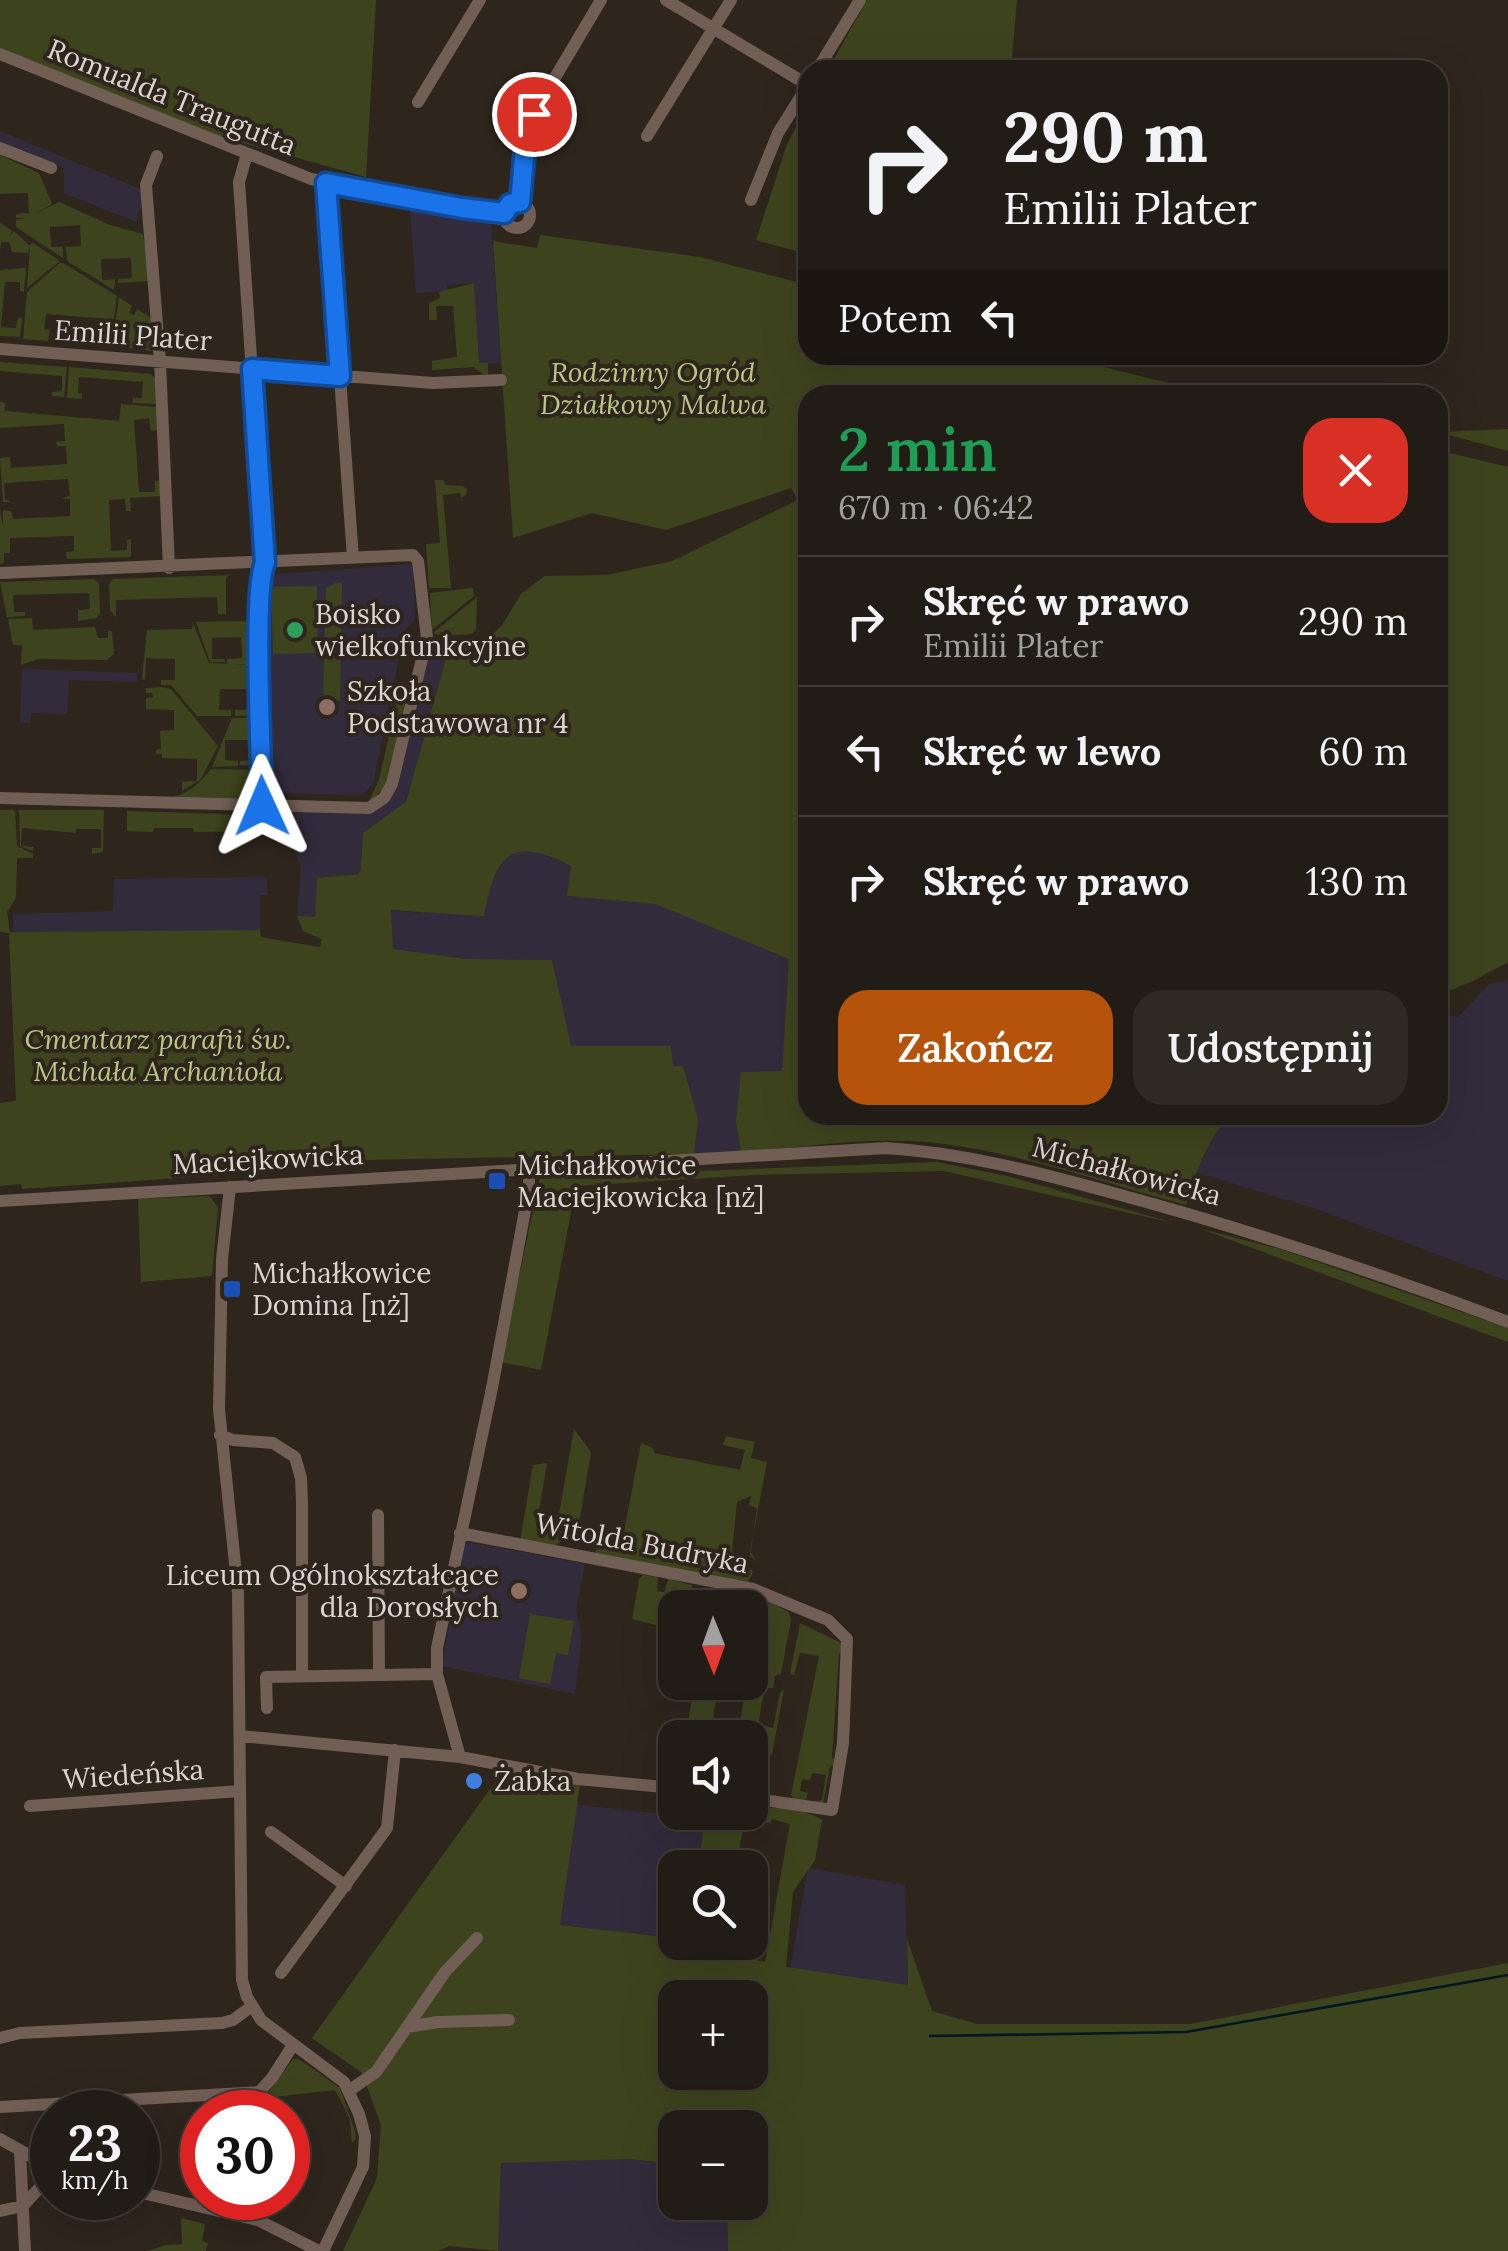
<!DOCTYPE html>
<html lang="pl">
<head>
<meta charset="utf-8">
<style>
	body { margin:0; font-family:Lora,serif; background:#2e2923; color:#f1f3f6; height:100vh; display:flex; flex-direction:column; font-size:38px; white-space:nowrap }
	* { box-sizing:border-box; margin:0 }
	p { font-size:32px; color:#a2a1a1 }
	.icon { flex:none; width:55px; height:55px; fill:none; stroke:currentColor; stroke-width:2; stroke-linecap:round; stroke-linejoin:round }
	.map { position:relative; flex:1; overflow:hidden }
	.panel { position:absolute; left:798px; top:385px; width:650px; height:740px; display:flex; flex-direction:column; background:#221c16; border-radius:30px; box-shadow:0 10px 40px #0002,0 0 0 2px #3f3a35 }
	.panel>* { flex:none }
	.guide { position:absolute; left:798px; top:60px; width:650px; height:305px; border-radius:30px; box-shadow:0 10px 40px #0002,0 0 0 2px #3f3a35; background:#221c16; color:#f1f3f6; overflow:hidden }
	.needle { width:65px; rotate:179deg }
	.controls { position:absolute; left:658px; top:1590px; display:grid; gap:20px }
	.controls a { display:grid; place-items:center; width:110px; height:110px; border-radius:20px; background:#221c16; box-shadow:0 10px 40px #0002,0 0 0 2px #3f3a35; font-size:50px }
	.speed { position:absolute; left:30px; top:2090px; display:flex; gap:20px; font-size:50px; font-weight:700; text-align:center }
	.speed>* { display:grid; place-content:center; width:130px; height:130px; border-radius:50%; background:#221c16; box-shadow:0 10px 40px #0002,0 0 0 2px #3f3a35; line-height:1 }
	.speed small { font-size:25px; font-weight:400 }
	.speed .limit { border:15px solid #d22; background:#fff; color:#111 }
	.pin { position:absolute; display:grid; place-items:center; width:85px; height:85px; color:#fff; margin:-42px; border:5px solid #fff; border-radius:50%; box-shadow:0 2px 10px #0007 }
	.me { position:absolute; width:110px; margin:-55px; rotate:359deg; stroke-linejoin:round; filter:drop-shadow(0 0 8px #0008) }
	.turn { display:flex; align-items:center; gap:35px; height:210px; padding:0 40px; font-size:45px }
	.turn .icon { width:130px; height:130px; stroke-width:2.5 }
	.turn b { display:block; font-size:70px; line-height:85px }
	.then { display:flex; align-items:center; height:95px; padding:0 40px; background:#0003; gap:20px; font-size:38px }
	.round { display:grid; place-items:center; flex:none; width:105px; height:105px; border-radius:30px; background:#2e2923 }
	.overview { display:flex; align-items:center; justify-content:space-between; height:170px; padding:0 40px }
	h1 { font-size:60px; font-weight:600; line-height:75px; color:#1e9e55 }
	.primary-button { display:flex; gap:20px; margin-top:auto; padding:20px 40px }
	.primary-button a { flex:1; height:115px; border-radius:30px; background:#b45309; color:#fff; font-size:40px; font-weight:600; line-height:115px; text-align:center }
	.primary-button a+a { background:#2e2923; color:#f1f3f6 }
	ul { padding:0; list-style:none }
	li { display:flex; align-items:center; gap:30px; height:130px; padding:0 40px; border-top:2px solid #3f3a35 }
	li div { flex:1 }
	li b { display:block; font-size:38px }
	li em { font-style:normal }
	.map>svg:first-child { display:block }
</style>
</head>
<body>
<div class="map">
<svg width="1508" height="2251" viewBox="0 0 1508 2251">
	<rect width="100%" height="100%" fill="#2e261d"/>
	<path fill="#322b3b" d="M0 131 145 191 136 222 64 193V168L0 142Z
		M410 209 491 223 501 363 479 364 474 283 447 285V291L416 293Z
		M413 564 415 619 405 630 373 784 362 795 267 793 264 575Z
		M430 643 450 644 406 802 358 874 326 877 315 918 297 916 301 867 295 854 294 810H374Z
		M22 669 138 673 137 682 69 680 67 714 31 713 30 723 20 722Z
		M521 850 537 851 571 866 567 896 655 904 790 959 782 1071 736 1121 741 1153 694 1154 698 1119 673 1067 671 1046H570L552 960 466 959 393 950 391 910 420 913 490 883 508 854Z
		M267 877V895H260V930L13 932V914L113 911 114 879Z
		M1508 981V1281L1317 1209 1195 1172 1218 1128 1229 1115H1438V1013L1458 1017 1489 984Z
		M468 1542 585 1564 576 1610 582 1637 575 1694 442 1666 463 1548Z
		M577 1805 705 1818 698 1867 675 1868V1938L560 1925Z
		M808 1868 905 1885 908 1985 790 1968Z
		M628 2159 675 2164V2202L727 2203 728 2251H498L501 2162Z"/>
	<path fill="#3d441d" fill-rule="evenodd" d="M0 0H376L366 177 221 137 0 48Z
		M867 0H1017L1011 70H828Z
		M807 107V254L756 240 787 144Z
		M0 155 39 173 52 204 36 213 59 202 110 225 143 234 150 281 118 283V279L132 278 131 258 101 259 102 280 115 279 114 290 67 261 66 247 81 246 80 225 50 227 51 247H63V258L16 227V220L25 218H16V214L29 213 28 193 0 194Z
		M0 223 12 231 10 237 14 231 29 245 33 243 60 261 27 288 30 247 28 253 12 252 9 242H1L0 251Z
		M540 235 700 257 805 284 808 355H1055L1217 395H808L807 515 791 488 666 530 592 513 513 538 493 241 537 248Z
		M60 263H63L117 296 110 346 96 343 97 336 109 335V319L46 314 44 329 50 330 48 341 23 339 27 292Z
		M26 268 24 292 20 291V282H5L1 327 16 328 18 318H22L20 337 0 336V270Z
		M474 283 479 363H488V374L485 376 474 367 432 370V361L457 357 453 306H436L437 320H429V303L440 298 439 292Z
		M119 297 132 306 129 313 134 315 137 309 152 318 153 351 112 346Z
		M0 362 67 367 64 397 52 396V392L62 391V376L0 371Z
		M69 367 151 374 156 379 157 404 133 403V398H142L143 382 79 377 78 393 82 394V399L67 398Z
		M0 402 5 403V411L119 421 121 404 157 407 159 430 151 431 149 418 134 420 139 492H155V481L162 480 163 496 130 498 131 511H126L125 499 109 500 111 551 127 550V540L131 539V557L67 559 66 552 74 551V536L10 538V553H4V563L0 564V511L3 526V510L11 511 13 519 70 516V499H62L70 495 68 479 4 483 5 499 11 502H3L0 458 10 457 11 468 67 464 66 446H57L56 442 65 441 64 424 0 428Z
		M1508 429V451L1438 432Z
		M1438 450 1508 467V962L1471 982 1438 995Z
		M435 480H444L445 485 463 486 467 490 466 495 461 498 460 493 443 495 451 588H429L426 544 440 543Z
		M796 501 808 518V1115H1229C1207 1142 1195 1172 1186 1205 1103 1183 1009 1149 925 1142 864 1137 802 1147 741 1153L736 1121 741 1072 782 1071 789 959 655 904 567 896 571 866C510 834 495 856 484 916L391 910 393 949 466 959 552 960 571 1046H671L673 1066H683L698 1119 694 1154 253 1162 223 1175 22 1189 21 1184 0 1186V1103L16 1101 9 933 0 932V810H15L17 846 33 854V858H17L16 898 7 912 10 932 260 930 261 937 320 947 322 939 303 931 297 916 315 917 317 878 358 874 361 869 363 833 406 802 450 644 482 645 502 625 521 594 545 576 607 575 672 561Z
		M231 575 226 577V614H218L217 597 116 600V617L110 610 109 584 113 579Z
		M94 579 99 583 100 613 97 618 78 621V610L90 609 89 593 13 595 14 612H25V616L7 617 0 582Z
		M336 583H342L340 701H323L326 588Z
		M317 586 318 653 273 654 271 587Z
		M473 588 474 596 432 630 430 593Z
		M477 597 476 629 472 634 442 636 433 633Z
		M32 618 33 630 95 627 98 638H108V631H112L114 654 107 660 38 659 21 665 22 645H13L8 619Z
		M250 621 256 628 251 629 254 664H227V659L242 658 241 637 212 638V659H224L225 662H210L196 622Z
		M193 623 209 663 259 665V715L235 716V710H249V689H220L219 710H231V716H197L171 685H161V680H175V659L146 658 145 680 142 679 147 630 192 629Z
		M161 687 171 689 218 746 201 779 182 791V782L197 781V759L162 758V754H156V750L161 749 160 731 174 730V710L146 709V698L153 697 152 693H146V688Z
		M400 688 406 697 387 785 368 803 379 780Z
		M232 718H259L260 767 240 765V761L255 760 254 740H225V760L238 761V766L212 767Z
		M211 769 259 770 251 793 259 794 250 801 170 797C186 796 201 782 211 769Z
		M19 810H104L103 852 92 854V848H101V829H76V833L22 828 21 846 33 847V851L20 846Z
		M127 811 279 816 290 831V852L289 835H263V831L194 832 193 828H154L153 832 127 831Z
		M937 1162 1007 1176 1174 1223 944 1171 755 1175 576 1186 541 1370 501 1362 540 1177Z
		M209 1196 218 1207 212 1276 141 1282 138 1199Z
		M1201 1229 1280 1249 1508 1328V1342Z
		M574 1429 591 1452 577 1535 584 1537 583 1541 566 1537 552 1548 520 1541 533 1465 547 1463 538 1517 558 1520Z
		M726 1436 755 1442 751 1458 767 1462 750 1551 756 1561 750 1556 757 1508 749 1505 751 1496 737 1502 732 1551 753 1572 748 1582 595 1555 598 1536 591 1533 592 1529 614 1534 615 1531 624 1532 641 1443 653 1448 654 1453 740 1470 745 1450 723 1445Z
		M643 1575 658 1577 657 1591 664 1592 668 1579 692 1585 688 1607 675 1608V1630L632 1619 639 1579Z
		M763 1599 789 1612 791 1620 781 1674 775 1676 773 1688H765L758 1724 773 1728 780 1693 784 1689 772 1755 750 1753V1738L719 1737 713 1734 714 1730 738 1734 747 1683 750 1682Z
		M530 1614 574 1621 568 1655 556 1653 550 1684 519 1678Z
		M800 1623 845 1645 844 1652 839 1653 832 1758 838 1760 837 1766H830L823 1804 814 1801 822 1800 826 1775 812 1773 810 1780 802 1779 800 1791 808 1793 805 1801 795 1800 791 1795 819 1656 800 1653 794 1675 790 1674Z
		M695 1683H719L710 1735 713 1737H685Z
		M503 1771 580 1785 560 1925 675 1938V1942L731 1943 730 1954 765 1962 790 1824 772 1819 770 1823 760 1821 762 1810C777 1804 809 1811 822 1820L815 1860 793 1892 786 1967 908 1985 907 1939 932 2011 977 2024H1191L1508 1963V2251H728L727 2203 750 2202V2128H675V2164L628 2159 501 2163 498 2251 449 2246 438 2251H343L377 2178 381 2125 362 2073 312 2038ZM675 1998H750V2072H675Z
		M699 1813H746L736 1867H698L705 1819 699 1818Z
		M293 2059H299L340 2088 355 2131 356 2138 352 2143 350 2119 335 2090 264 2098Z
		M181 2218 205 2224 202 2241 208 2243 206 2251H148L166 2245 182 2244Z"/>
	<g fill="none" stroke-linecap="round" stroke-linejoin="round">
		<path stroke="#011823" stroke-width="2.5" d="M930 2036 1186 2032 1508 1975"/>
		<path stroke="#715e55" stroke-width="12" d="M666 0 808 85
			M0 54 311 179 462 208 504 213
			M817 70 860 0
			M418 102 480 0
			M647 136 731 0
			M0 148 51 168
			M247 154 239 182 265 563C252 587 262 766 262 806
			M157 156 146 185 160 362 169 568
			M326 183 353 558
			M751 200 778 133 808 85
			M504 215a13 13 0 1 1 26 0a13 13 0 1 1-26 0Z
			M519 202 525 148 534 113 601 0
			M0 349 433 383 501 380
			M0 573 413 555 418 561 427 638 392 784 384 798 369 808 0 798
			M230 1187 222 1259 219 1409 238 1593 242 1980 247 1997 261 2020 344 2082 359 2114 365 2136 363 2167 323 2251
			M0 1201 886 1148C966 1153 1040 1173 1117 1194 1250 1230 1379 1273 1508 1322
			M220 1435 233 1440 273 1443 295 1457 301 1478 302 1502V1676
			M378 1515 379 1675
			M460 1533 753 1589 828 1620 847 1639 843 1743 832 1810 750 1798
			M267 1708 266 1677 437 1674
			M240 1736 460 1757 578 1779 675 1788
			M460 1757 437 1674V1648L492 1388 529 1189V1169
			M30 1806 240 1791
			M271 1832 346 1886
			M281 1973 387 1828 395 1750
			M407 2027 438 2022 509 2020
			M0 2038 20 2033 222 2023 233 2020 252 2006
			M350 2090 376 2072 445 1972 477 1938
			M0 2107 259 2092 272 2078 293 2045
			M0 2139 52 2168
			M20 2151 25 2251
			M138 2192 258 2220 319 2251
			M0 2211 23 2206 52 2174"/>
	</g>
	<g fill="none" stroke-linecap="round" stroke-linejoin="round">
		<g stroke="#114b97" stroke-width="25">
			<path id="route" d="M262 806C262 766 252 588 265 563L252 369 340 376 326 183 462 208 504 213 510 204 520 202 525 148 534 114"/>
		</g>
		<use href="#route" stroke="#1a73e8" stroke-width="18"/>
	</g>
	<circle fill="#2e9e5b" stroke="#2e261d" stroke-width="4" cx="295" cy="630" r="10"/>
	<g fill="#8d6e63" stroke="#2e261d" stroke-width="4">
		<circle cx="327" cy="707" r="10"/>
		<circle cx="519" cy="1591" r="10"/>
	</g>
	<g fill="#1a4fb4" stroke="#2e261d" stroke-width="4">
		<rect x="487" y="1171" width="20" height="20" rx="5"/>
		<rect x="222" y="1279" width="20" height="20" rx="5"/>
	</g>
	<circle fill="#3f7fe0" stroke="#2e261d" stroke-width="4" cx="474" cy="1781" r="10"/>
	<g text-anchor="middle" stroke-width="8" stroke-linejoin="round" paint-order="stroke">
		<g font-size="28" fill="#dbd6d0" stroke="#2e261d">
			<text transform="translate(172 97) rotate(22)" y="10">Romualda Traugutta</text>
			<text transform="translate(133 335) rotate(4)" y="10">Emilii Plater</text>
			<text transform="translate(268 1159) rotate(-3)" y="10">Maciejkowicka</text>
			<text transform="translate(1127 1171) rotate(15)" y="10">Michałkowicka</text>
			<text transform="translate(642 1543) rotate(11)" y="10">Witolda Budryka</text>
			<text transform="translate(133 1774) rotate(-4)" y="10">Wiedeńska</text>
		</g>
		<g font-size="28" font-style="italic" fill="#bac782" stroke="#2e261d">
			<text x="653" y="382">Rodzinny Ogród<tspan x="653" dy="32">Działkowy Malwa</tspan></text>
			<text x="158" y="1049">Cmentarz parafii św.<tspan x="158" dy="32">Michała Archanioła</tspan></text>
		</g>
		<g font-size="28" fill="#dbd6d0" stroke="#2e261d" text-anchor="start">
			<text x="315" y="624">Boisko<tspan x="315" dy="32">wielkofunkcyjne</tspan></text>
			<text x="347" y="701">Szkoła<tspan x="347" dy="32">Podstawowa nr 4</tspan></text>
			<text x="517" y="1175">Michałkowice<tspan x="517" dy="32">Maciejkowicka [nż]</tspan></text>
			<text x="252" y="1283">Michałkowice<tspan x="252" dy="32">Domina [nż]</tspan></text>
			<text x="499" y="1585" text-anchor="end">Liceum Ogólnokształcące<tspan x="499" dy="32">dla Dorosłych</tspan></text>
			<text x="494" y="1791">Żabka</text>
		</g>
	</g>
</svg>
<div class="controls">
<a><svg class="needle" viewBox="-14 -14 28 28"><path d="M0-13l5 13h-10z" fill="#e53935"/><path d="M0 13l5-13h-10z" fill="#a2a1a1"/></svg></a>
<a><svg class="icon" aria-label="sound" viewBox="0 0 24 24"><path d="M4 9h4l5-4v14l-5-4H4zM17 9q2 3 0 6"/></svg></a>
<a><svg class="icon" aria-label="search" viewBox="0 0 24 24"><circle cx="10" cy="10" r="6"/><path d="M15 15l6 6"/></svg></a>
<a>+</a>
<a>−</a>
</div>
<div class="speed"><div>23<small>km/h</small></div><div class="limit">30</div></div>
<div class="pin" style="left:534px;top:114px;background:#d93025"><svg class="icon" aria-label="arrive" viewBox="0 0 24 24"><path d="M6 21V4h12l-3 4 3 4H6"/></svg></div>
<svg class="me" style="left:262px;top:806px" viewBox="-20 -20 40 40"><path d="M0-17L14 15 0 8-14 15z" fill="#1a73e8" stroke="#fff" stroke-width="4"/></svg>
<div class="guide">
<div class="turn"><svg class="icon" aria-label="right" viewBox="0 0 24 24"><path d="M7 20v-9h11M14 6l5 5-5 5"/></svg><div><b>290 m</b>Emilii Plater</div></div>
<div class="then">Potem<svg class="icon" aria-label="left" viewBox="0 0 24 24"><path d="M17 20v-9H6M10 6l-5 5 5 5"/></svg></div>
</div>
<section class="panel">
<div class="overview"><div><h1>2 min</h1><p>670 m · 06:42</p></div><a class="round" style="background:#d93025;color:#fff"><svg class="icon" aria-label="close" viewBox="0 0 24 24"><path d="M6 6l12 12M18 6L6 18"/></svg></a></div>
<ul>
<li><svg class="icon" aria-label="right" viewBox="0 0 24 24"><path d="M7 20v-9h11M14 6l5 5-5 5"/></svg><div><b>Skręć w prawo</b><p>Emilii Plater</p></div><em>290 m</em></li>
<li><svg class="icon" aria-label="left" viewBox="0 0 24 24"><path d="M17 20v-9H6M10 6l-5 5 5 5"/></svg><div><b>Skręć w lewo</b></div><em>60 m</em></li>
<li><svg class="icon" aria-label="right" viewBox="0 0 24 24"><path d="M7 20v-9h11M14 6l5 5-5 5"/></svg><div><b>Skręć w prawo</b></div><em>130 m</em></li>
</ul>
<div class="primary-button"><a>Zakończ</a><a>Udostępnij</a></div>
</section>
</div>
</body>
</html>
